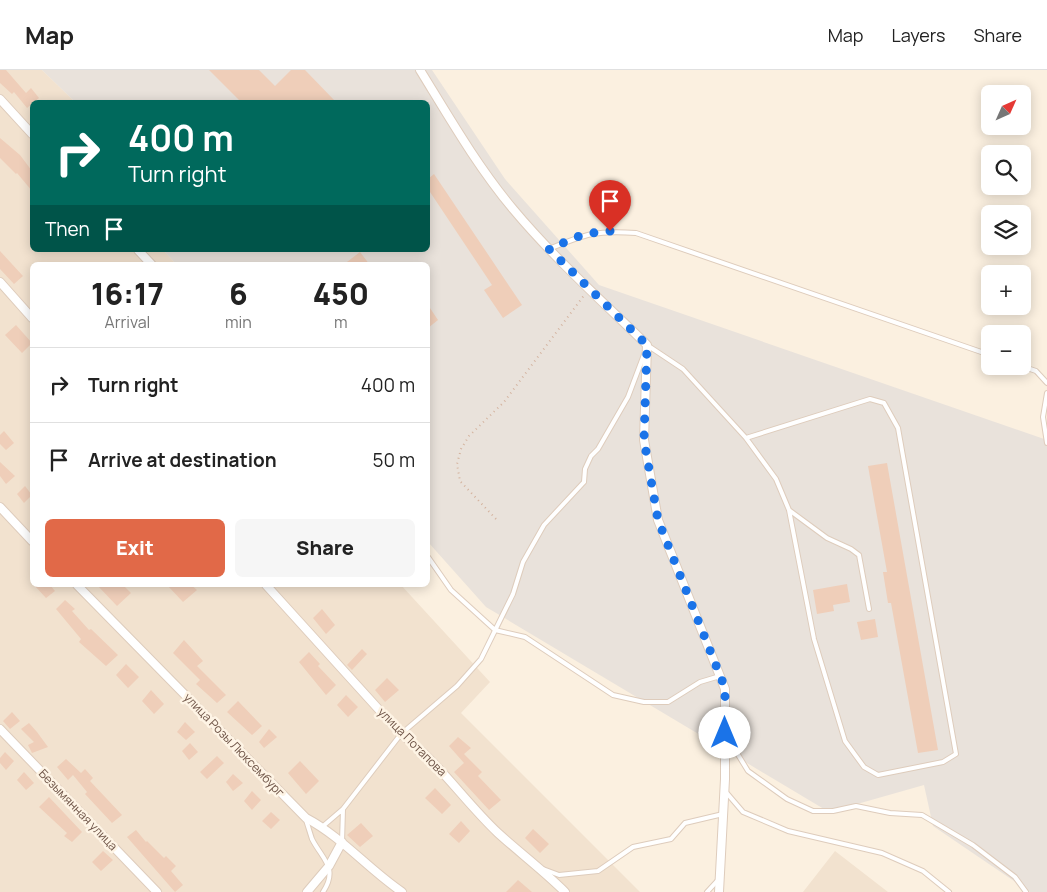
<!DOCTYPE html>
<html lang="en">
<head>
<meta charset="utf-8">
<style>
	body { margin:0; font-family:Manrope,sans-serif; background:#f6f6f6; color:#222; height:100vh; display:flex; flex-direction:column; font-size:19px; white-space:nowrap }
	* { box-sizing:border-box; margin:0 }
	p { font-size:16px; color:#767676 }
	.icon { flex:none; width:28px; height:28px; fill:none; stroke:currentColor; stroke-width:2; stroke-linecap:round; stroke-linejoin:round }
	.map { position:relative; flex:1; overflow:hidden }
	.panel { position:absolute; left:30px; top:192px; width:400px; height:325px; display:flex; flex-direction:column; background:#fff; border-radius:8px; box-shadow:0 2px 12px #0003 }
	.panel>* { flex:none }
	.guide { position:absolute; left:30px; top:30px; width:400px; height:152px; border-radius:8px; box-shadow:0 2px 12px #0003; background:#00695c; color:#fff; overflow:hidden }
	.needle { width:32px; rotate:45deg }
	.buttons { position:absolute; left:981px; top:15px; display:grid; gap:10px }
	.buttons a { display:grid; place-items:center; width:50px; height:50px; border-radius:8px; background:#fff; box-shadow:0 2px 12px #0003; font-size:25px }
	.pin { position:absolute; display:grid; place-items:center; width:42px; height:42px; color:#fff; margin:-51px -21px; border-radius:50% 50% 50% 0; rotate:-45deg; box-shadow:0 0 5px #0007 }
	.pin .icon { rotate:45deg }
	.me { position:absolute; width:55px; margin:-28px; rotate:0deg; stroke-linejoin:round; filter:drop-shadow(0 0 4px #0008) }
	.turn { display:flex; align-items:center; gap:18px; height:105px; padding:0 15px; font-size:22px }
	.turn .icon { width:65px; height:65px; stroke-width:2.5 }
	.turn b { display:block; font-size:35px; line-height:42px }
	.then { display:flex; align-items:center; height:48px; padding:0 15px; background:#0003; gap:10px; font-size:19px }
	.eta { display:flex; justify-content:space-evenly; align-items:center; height:85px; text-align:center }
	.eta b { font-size:30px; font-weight:800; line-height:35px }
	.button { display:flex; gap:10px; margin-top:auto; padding:10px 15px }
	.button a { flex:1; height:58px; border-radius:8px; background:#e16948; color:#fff; font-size:20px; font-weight:800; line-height:58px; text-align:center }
	.button a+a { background:#f6f6f6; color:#222 }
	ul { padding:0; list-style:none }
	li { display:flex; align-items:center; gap:15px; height:75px; padding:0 15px; border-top:1px solid #e0e0e0 }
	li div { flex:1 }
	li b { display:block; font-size:19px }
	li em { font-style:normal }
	header { display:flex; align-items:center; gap:30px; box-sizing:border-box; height:70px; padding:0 25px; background:#fff; border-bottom:1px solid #e0e0e0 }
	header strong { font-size:24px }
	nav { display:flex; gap:28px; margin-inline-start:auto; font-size:18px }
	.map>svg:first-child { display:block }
</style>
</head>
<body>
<header>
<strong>Map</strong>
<nav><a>Map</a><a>Layers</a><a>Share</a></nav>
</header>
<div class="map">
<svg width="1047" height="822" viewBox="0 0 1047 822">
	<rect width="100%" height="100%" fill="#fbf0e0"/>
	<path fill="#f2e2cf" d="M0 0H42L75 32H32V180H163L177 195H32V515H401L490 612 461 643 640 822H0Z
		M835 781 888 822H803Z"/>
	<path fill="#e9e2db" d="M42 0H432L505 109 599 215 1047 370V822H1030L933 756 924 715 829 742 486 537 428 472V195H177L163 180H428V32H75Z"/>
	<path fill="#efceb9" d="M0 0H6L26 23 31 18 39 28 27 38 14 22 12 24 0 13Z
		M209 0H259L275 16 291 0H305L336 32H241Z
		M0 68 20 85 32 101V121L17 103 16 104 0 88Z
		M434 104 522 235 503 248 484 220 492 215 428 119V109Z
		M0 181 23 206 14 214 0 199Z
		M360 182 370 195H343Z
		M428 235 438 250 428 258Z
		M16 255 32 273 22 283 5 265Z
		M4 361 14 373 6 380 0 374V365Z
		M0 392 15 406 6 414 0 406Z
		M887 393 938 680 918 683 891 533H888L883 502H887L868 396Z
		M25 416 32 425 24 433 17 424Z
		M847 514 850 532 833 535 834 541 817 544 813 520Z
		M34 515H50L55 521 46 528Z
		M97 515H123L131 523 117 536Z
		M167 515H191L197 520 183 532Z
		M65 530 75 539 72 541 89 560 91 559 118 585 106 596 79 572 81 569 56 539Z
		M322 539 335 555 326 564 313 548Z
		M875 549 878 567 861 570 857 552Z
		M184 570 203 591 197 596 226 625 217 633 196 614 200 610 173 583Z
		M362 579 367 584 352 600 347 595Z
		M309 582 320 594 318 596 336 615 326 625 299 592Z
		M126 594 139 607 128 618 116 605Z
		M387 608 399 620 385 632 375 620Z
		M151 620 164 634 154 644 142 631Z
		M346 625 358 637 348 647 337 635Z
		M238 631 262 656 252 665 227 642Z
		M12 642 20 651 10 659 3 651Z
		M185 652 195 662 186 670 177 662Z
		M29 653 37 662 48 677 32 683 28 675 34 672 21 659Z
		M269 659 277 667 264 678 259 672Z
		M458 667 471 678 464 684 482 702 478 706 501 730 489 740 454 702 464 693 449 676Z
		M190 673 198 682 189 690 182 681Z
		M5 682 14 691 6 700 0 693V688Z
		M217 686 224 693 207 709 200 702Z
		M66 689 81 703 85 699 93 708 90 711 122 745 112 753 85 724 87 722 73 705 68 710 57 697Z
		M300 691 319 711 306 724 288 703Z
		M24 702 34 713 26 720 17 710Z
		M233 704 243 713 233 721 226 712Z
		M435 718 451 735 442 744 425 728Z
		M252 721 261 730 252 740 244 731Z
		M49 727 82 762 72 772 64 766 67 763 39 737Z
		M271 742 280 750 271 759 262 751Z
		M461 751 470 761 459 773 449 764Z
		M361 753 373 766 360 777 347 765Z
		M533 759 549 774 540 783 525 768Z
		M136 760 146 772 147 771 164 788 166 786 176 796 171 801 183 815 175 822 127 767Z
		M103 781 113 790 101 801 92 792Z
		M518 810 532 822H506Z"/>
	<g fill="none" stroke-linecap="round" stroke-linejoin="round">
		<g stroke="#deccbc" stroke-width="6">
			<path id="service" d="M549 179C585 164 597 160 636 163L990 285
				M647 275 683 299 746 368 776 409 789 440 814 569 845 671 864 697 878 705 943 692 956 684 898 358 884 333 870 329 746 368
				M1021 296 1036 301 1047 313
				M1047 323 1043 347 1047 373
				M789 440 827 468 851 479 859 485 869 539
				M428 487 451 520 495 560 525 567 613 625 644 632H668L700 612 720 606
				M726 665 748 701 787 729 813 741H833L856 736 890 743 922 745 973 775 1015 807 1026 822
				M725 721 743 742 788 761 882 783 923 801 949 822
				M306 750C308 756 310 763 312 769 322 789 339 798 323 822
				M322 757 343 739 401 664 457 616 481 589 513 524 523 492 544 455 584 412 585 399 591 386 598 379 628 327 645 282
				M342 772 343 739
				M543 799 559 805 598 801 633 777 671 769 685 753 723 744
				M707 822 719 809"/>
		</g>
		<g stroke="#deccbc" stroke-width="10">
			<path id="minor" d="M420 0C449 47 477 96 513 139 554 188 602 231 647 275L644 370 658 450 725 619V709L719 822
				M0 29 32 64
				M138 180 152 195
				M0 212 32 248
				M0 437 32 471
				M77 515 306 748C342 767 368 799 402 822
				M266 515 401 664C439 692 464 731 498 763 520 783 544 801 565 822
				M0 659 157 822
				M307 822 329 796 342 772"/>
		</g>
		<path stroke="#d3b19c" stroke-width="2" stroke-dasharray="1 4" stroke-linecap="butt" d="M496 449 460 411 457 394 461 379 469 366 504 332 585 224"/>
		<use href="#service" stroke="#fff" stroke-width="4"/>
		<use href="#minor" stroke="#fff" stroke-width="8"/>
	</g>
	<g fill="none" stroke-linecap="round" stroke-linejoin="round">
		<path stroke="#1a73e8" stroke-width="9" stroke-dasharray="0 16.2" d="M610 161 584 164 549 179 647 275 644 370 658 450 725 618V663"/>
	</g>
	<g text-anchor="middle" stroke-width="5" stroke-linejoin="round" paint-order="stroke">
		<g font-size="12" fill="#705649" stroke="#fef4e5">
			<text transform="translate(412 672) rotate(45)" y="4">улица Потапова</text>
			<text transform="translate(234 675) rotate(46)" y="4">улица Розы Люксембург</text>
			<text transform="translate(78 740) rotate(46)" y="4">Безымянная улица</text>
		</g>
	</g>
</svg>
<div class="buttons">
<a><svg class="needle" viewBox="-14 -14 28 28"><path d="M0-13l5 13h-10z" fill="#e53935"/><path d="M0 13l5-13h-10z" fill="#767676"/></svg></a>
<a><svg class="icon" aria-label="search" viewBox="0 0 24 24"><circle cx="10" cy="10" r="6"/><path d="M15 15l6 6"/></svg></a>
<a><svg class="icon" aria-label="layers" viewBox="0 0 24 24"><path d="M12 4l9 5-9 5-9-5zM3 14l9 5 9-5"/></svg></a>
<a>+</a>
<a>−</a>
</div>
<div class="pin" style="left:610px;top:161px;background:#d93025"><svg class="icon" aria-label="arrive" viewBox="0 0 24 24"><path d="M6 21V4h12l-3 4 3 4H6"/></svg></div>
<svg class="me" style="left:725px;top:663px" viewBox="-20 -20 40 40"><circle r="19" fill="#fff"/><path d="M0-13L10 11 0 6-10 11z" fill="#1a73e8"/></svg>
<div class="guide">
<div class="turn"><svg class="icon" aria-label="right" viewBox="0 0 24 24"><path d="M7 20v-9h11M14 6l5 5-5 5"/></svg><div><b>400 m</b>Turn right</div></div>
<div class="then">Then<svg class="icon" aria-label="arrive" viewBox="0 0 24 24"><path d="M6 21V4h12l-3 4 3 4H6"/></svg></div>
</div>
<section class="panel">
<div class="eta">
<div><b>16:17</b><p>Arrival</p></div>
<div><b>6</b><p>min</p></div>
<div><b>450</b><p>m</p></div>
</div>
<ul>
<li><svg class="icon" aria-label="right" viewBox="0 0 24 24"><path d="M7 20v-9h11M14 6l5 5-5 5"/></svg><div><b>Turn right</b></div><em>400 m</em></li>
<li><svg class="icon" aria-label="arrive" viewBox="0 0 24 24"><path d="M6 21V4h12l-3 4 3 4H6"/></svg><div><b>Arrive at destination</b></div><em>50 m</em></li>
</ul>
<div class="button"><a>Exit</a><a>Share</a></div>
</section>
</div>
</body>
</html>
